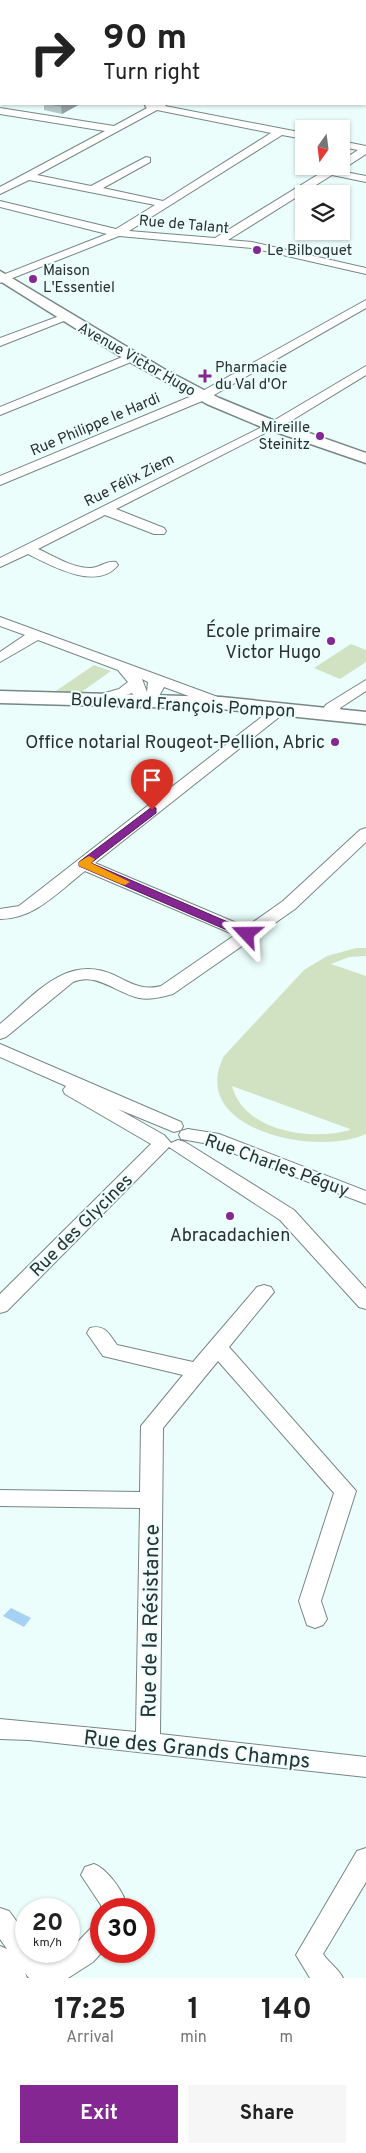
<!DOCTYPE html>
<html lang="en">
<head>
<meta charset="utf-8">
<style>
	body { margin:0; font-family:Overpass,sans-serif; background:#f6f6f6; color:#222; height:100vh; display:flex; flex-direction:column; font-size:19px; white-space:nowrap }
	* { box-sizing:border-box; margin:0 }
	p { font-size:16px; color:#767676 }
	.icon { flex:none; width:28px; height:28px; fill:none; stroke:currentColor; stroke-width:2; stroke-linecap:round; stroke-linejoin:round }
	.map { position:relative; height:1978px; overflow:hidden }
	.details { display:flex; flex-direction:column; background:#fff; flex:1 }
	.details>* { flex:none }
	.guide { position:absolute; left:0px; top:0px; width:366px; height:105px; box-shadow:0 1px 4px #0004; background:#fff; color:#222; overflow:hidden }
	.needle { width:32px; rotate:194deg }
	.tools { position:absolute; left:295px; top:120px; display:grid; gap:10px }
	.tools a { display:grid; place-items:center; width:55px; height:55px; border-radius:0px; background:#fff; box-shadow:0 1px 4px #0004; font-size:25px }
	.speed { position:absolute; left:15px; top:1898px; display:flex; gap:10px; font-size:25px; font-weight:700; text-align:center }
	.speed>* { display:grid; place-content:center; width:65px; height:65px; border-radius:50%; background:#fff; box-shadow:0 1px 4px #0004; line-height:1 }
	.speed small { font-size:12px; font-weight:400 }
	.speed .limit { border:8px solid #d22; background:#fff; color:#111 }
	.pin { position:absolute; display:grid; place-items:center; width:42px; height:42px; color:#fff; margin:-51px -21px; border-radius:50% 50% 50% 0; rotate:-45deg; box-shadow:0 0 5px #0007 }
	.pin .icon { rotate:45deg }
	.me { position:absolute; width:55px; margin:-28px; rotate:293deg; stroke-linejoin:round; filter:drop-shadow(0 0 4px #0008) }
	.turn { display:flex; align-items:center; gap:18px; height:105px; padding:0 20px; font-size:22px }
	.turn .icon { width:65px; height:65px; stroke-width:2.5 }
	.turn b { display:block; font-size:35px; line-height:42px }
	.eta { display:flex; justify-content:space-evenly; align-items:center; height:85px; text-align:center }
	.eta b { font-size:30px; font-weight:700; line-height:35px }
	.button { display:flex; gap:10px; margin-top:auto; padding:10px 20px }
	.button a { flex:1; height:58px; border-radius:0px; background:#842793; color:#fff; font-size:20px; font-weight:700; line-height:58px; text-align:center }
	.button a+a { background:#f6f6f6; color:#222 }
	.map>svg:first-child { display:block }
</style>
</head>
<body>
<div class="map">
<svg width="366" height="1978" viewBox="0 0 366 1978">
	<rect width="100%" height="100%" fill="#ebfefb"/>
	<path fill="#d0e2c1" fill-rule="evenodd" d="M351 644 366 650V662L340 679 314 668Z
		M94 665 111 671 80 693H53Z
		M356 948H366V956L349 957 331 964 366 976V1134C318 1157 186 1130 224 1056L304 970 327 956ZM232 1086 350 1129V1130C312 1141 244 1132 232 1086Z"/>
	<path fill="#a5d2f3" d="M11 1608 31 1618 24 1627 3 1616Z"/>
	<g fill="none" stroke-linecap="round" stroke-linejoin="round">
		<g stroke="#768785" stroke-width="2">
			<path id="minor" d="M365 14H366V20H365Z
				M0 31H1V37H0Z
				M0 46H1V52H0Z
				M0 73H1V80H0Z
				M365 87H366V93H365Z
				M147 104H167L165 106 304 133V139L282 135 129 231 215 238 332 166H341V161L358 150 341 147V141L366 146V154L340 171 366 176V182L332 175 228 240 252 242 366 268V274L252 248 119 236 0 283V276L107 234 0 207V201L116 229 155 205 29 180 0 194V187L105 131 0 114V108L114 126 147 108 145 106ZM157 110 271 133 163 201 103 188 150 162V158L146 157 91 186 37 175Z
				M366 300V308L207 399 0 485V476L199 393Z
				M65 314 71 317 69 319 0 346V338Z
				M132 353 138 357 136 360 0 415V407Z
				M366 366V375L276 430 269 431 116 509 164 528 166 531 164 534H154L105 515 38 549C54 556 72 568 90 568 100 568 106 560 116 562L118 565C97 592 50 565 28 554L0 567V558L268 424Z
				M0 617 226 700 228 703 226 706H216L164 687 158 698 145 704 140 703 132 693 100 703 95 702 93 699 95 696 119 689 128 682 118 670 38 640 0 662V652L25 635 0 626ZM142 679 148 682 147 692Z
				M366 680V691L340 708 342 715 339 718H329L324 707 327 704Z
				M273 710 281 715 278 718 95 863 246 927 283 901 360 830 366 828V842L295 909 173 994C161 997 151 1000 139 998 116 993 97 972 73 982L6 1037 0 1039V1024C34 996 66 953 114 975 130 983 143 991 161 986L235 935 85 871C59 891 35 919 0 919V909L19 906 268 712Z
				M0 1044 181 1122 183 1126 181 1130 174 1132 118 1109 164 1135 171 1143 178 1140 185 1142 294 1210 366 1289V1309L359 1307 280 1220 169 1147 7 1311 0 1313V1294L151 1144 65 1094 63 1090 66 1086 0 1057Z
				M188 1129 219 1134 366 1191V1204L209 1144 181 1139 179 1135 181 1131Z
				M264 1285 271 1287 274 1292 229 1347 356 1491 321 1601 327 1619 323 1625 315 1628 307 1625 299 1601 334 1493 218 1361 163 1428 160 1734 366 1757V1777L29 1740 0 1739V1719L136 1732 140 1508 0 1506V1490L140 1492 141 1426 183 1375 103 1356 87 1333 90 1328C105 1324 109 1334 117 1345L193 1362 257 1287Z
				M366 1848V1882L323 1954C330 1964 338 1968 343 1978H310L296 1955 357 1851Z
				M94 1864C106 1868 128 1895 126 1909H101V1911V1905L81 1875 85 1867Z
				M0 1908 9 1911 26 1934V1951H39L48 1963 69 1951 92 1927 101 1924 103 1951 93 1962 68 1978H29L25 1973 27 1978H0V1946L7 1949 0 1939Z"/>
		</g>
		<g stroke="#768785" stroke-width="3">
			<path id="major" d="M0 0H14L15 1H1V4Z
				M0 271 164 369 219 398 275 421 366 453V463L264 428 207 404 126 360 0 281Z
				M0 691 221 697 366 712V724L221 709 0 703Z"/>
		</g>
		<use href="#minor" fill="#fff" fill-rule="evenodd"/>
		<use href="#major" fill="#fff" fill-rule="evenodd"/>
	</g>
	<path fill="#b5c5c8" d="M44 104H80L62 114 44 110Z"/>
	<path fill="#93a0a3" d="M66 104H80L62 114 61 106Z"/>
	<path fill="#d2e5e9" stroke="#93a0a3" d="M49 104H66L61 106Z"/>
	<path fill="#842793" stroke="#561960" d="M152 807 156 808V813L91 863 251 932V937H243L79 866V862Z"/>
	<path fill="#f59e0b" d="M89 856 95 859 91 863 130 882 125 885 121 884 79 866V862Z"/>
	<g fill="#842793" stroke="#ebfefb" stroke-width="2">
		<circle cx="257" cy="250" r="5"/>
		<circle cx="33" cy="279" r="5"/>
		<path d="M202.5 368.5h5v5h5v5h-5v5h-5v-5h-5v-5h5z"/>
		<circle cx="320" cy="436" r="5"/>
		<circle cx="331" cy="641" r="5"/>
		<circle cx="335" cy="742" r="5"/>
		<circle cx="230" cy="1216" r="5"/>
	</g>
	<g text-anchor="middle" stroke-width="4" stroke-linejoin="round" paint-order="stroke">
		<g font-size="15" fill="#2a3130" stroke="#ebfefb">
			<text transform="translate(184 224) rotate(5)" y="5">Rue de Talant</text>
			<text transform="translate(137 359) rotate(30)" y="5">Avenue Victor Hugo</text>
			<text transform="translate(95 424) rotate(-23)" y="5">Rue Philippe le Hardi</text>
			<text transform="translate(129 480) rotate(-27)" y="5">Rue Félix Ziem</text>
		</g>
		<g font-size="15" fill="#2a3130" stroke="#ebfefb" text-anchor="start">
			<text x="267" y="255">Le Bilboquet</text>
			<text x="43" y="275">Maison<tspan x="43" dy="17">L'Essentiel</tspan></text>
			<text x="215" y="372">Pharmacie<tspan x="215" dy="17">du Val d'Or</tspan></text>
			<text x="310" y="432" text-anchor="end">Mireille<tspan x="310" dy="17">Steinitz</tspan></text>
		</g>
		<g font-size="18" fill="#2a3130" stroke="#ebfefb" text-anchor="end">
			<text x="321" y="637">École primaire<tspan x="321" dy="21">Victor Hugo</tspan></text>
			<text x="325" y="748">Office notarial Rougeot-Pellion, Abric</text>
			<text x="230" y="1241" text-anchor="middle">Abracadachien</text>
		</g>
		<g font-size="18" fill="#2a3130" stroke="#ebfefb">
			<text transform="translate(183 705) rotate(3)" y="6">Boulevard François Pompon</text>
			<text transform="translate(277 1165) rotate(20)" y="6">Rue Charles Péguy</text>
			<text transform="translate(81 1225) rotate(-45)" y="6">Rue des Glycines</text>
		</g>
		<g font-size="21" fill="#2a3130" stroke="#ebfefb">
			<text transform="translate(150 1621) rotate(-89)" y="7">Rue de la Résistance</text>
			<text transform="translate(197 1749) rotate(6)" y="7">Rue des Grands Champs</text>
		</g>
	</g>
</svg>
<div class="tools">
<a><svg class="needle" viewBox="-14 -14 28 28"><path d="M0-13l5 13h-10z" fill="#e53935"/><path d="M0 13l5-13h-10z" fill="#767676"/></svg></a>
<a><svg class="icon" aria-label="layers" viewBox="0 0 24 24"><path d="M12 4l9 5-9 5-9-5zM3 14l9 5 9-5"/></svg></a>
</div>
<div class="speed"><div>20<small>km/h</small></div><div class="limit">30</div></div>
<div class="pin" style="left:152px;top:810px;background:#d93025"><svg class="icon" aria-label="arrive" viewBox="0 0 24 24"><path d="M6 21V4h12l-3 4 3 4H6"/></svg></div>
<svg class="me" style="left:247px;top:934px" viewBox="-20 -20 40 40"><path d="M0-17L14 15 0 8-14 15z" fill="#842793" stroke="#fff" stroke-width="4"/></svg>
<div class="guide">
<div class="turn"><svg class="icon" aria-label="right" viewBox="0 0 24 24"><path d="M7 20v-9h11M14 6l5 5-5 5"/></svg><div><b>90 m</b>Turn right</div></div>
</div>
</div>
<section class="details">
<div class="eta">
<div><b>17:25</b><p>Arrival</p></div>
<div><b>1</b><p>min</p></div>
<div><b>140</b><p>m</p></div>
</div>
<div class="button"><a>Exit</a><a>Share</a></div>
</section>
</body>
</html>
